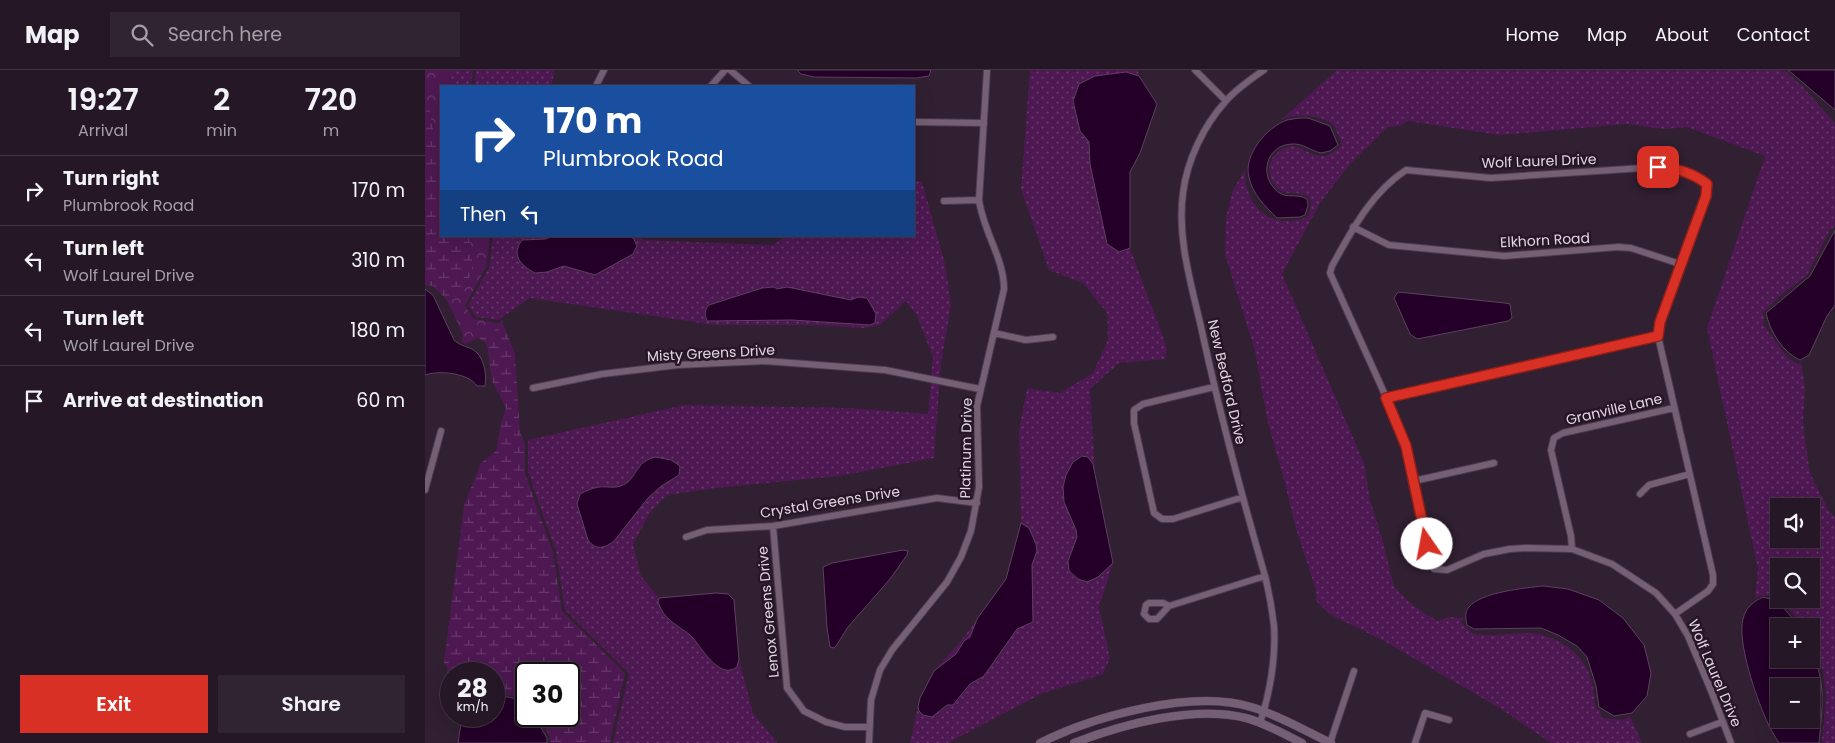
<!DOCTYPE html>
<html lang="en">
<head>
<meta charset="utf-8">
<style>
	body { margin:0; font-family:Poppins,sans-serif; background:#312432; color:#f1f3f6; height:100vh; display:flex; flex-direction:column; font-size:19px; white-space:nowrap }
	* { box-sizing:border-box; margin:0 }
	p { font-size:16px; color:#a39fa7 }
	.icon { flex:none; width:28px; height:28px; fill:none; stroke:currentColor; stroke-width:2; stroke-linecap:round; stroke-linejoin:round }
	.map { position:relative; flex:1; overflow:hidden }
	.panel { display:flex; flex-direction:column; background:#251726; width:425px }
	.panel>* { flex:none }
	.banner { position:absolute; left:15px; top:15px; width:475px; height:152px; border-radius:0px; box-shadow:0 5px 20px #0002,0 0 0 1px #423643; background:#1a4fa0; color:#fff; overflow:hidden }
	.controls { position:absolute; left:1345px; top:428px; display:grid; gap:10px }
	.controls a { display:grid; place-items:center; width:50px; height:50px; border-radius:0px; background:#251726; box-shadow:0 5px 20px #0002,0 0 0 1px #423643; font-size:25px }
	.speed { position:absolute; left:15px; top:592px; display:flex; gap:10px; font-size:25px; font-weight:700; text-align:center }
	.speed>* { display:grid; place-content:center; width:65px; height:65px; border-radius:50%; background:#251726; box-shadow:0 5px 20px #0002,0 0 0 1px #423643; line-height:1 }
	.speed small { font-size:12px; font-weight:400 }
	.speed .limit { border:2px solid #111; border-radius:8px; background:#fff; color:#111 }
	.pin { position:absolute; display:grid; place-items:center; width:42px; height:42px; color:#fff; margin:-21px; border-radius:10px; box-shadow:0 2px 8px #0006 }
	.me { position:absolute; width:55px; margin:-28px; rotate:348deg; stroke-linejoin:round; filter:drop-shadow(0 0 4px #0008) }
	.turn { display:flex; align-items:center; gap:18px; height:105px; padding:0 20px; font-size:22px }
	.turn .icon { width:65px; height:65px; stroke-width:2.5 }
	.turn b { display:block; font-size:35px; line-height:42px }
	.then { display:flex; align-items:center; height:48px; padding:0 20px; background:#0003; gap:10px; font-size:19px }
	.eta { display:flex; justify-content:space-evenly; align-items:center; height:85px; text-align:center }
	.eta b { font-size:30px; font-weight:600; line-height:35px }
	.action { display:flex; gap:10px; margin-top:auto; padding:10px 20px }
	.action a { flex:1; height:58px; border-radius:0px; background:#d93025; color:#fff; font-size:20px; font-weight:600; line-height:58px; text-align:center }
	.action a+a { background:#312432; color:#f1f3f6 }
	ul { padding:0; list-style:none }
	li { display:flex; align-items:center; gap:15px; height:70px; padding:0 20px; border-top:1px solid #423643 }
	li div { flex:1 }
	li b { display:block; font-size:19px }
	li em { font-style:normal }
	header { display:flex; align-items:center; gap:30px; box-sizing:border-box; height:70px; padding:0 25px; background:#251726; border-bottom:1px solid #423643 }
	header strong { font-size:24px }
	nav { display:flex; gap:28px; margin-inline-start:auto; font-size:18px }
	.search { width:350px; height:45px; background:#312432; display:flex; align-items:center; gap:12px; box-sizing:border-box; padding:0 18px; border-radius:0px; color:#a39fa7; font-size:19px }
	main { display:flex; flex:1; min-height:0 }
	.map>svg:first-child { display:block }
</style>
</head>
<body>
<header>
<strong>Map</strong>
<div class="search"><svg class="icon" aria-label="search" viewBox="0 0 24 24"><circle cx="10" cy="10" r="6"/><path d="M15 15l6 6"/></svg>Search here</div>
<nav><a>Home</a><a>Map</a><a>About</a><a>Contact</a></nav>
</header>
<main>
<section class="panel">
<div class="eta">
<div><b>19:27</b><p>Arrival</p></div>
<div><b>2</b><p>min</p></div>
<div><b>720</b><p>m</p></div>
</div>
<ul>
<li><svg class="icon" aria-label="right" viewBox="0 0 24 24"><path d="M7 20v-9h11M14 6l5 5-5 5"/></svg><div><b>Turn right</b><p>Plumbrook Road</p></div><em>170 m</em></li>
<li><svg class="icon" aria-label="left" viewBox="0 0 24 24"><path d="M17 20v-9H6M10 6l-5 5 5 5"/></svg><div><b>Turn left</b><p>Wolf Laurel Drive</p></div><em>310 m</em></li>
<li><svg class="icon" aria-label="left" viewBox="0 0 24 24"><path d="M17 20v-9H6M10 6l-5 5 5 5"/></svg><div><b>Turn left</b><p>Wolf Laurel Drive</p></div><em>180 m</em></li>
<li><svg class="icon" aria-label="arrive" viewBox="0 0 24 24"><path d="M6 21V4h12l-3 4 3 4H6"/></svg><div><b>Arrive at destination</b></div><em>60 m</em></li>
</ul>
<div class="action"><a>Exit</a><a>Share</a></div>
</section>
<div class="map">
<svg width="1410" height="673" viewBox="0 0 1410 673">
	<defs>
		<pattern id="green-dots" width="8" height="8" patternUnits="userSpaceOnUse" patternTransform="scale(1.25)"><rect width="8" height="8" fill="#4e1852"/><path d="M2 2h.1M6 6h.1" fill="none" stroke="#67396b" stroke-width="1.8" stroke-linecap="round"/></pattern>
		<pattern id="forest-crowns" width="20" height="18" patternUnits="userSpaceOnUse" patternTransform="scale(1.25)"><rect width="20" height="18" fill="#4e1852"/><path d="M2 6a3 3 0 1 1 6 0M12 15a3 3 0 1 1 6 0" fill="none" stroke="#67396b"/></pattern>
		<pattern id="wetland-marsh" width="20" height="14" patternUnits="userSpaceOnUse" patternTransform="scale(1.25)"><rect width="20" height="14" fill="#4e1852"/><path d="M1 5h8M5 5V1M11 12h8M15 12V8" fill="none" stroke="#67396b"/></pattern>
	</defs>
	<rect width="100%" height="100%" fill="#311f32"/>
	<path fill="url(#green-dots)" fill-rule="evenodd" d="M24 0H48L46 16H27Z
		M51 0H130L126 16H49Z
		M605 0H713L714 6 732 34 715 83 705 102V178L742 278 740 289 694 293 665 319 670 405 688 493 674 537 685 588 678 604 616 624 523 673H485L495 628 509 601 540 566 581 508 596 453 594 360 602 318 635 323 668 303 683 270 682 243 658 213 624 200 596 119Z
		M912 0H1359L1378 17 1410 53V156L1405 160 1382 205 1356 225 1338 243 1339 251 1338 254 1362 287 1373 294 1376 292 1380 318 1378 353 1385 403 1403 439 1410 448V673H1397L1401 624 1397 596 1386 575V556H1377C1365 541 1352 518 1330 528L1333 499 1282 258 1340 86 1262 57 1239 59 1202 54 1075 65 983 51 975 56 963 57 925 94 895 133 857 204 939 393 945 430 957 468 969 517 984 532 1002 545 1014 551 1022 547 1038 548 1036 552C1040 556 1045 563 1051 564 1066 567 1087 563 1102 563 1127 563 1155 580 1164 603 1168 614 1169 626 1171 638L1175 641 1177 648 1199 650 1205 646 1217 673H1126L1073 637 959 571 906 545 891 531V520L872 462 859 410 842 349 830 281 800 184 801 147 808 120 820 99C819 126 835 152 864 151 871 150 877 150 883 146L886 136 884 128C874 119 865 127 855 120 850 117 846 110 845 104 843 98 845 91 849 86 870 63 881 88 899 86 906 85 911 80 916 76 917 71 915 70 913 65 911 61 911 57 907 54 895 45 869 43 856 50ZM1386 436V469H1354V436ZM1386 496V529H1354V496Z
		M489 111 497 112 520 194 526 235 516 294 509 388 414 406 291 418 242 425 226 441 208 474 216 506 234 528 299 523 307 527 314 589 328 643 352 673H188L204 603 140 540 131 482 103 402V370L259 335 425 338 503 344 508 287 492 246 481 231 455 255 440 258 391 255H290L105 228 73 250 51 247 43 235 64 198 68 166H213L219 170 348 175 361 166H489Z
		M22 586 57 604H26V628L23 623Z"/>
	<path fill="url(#forest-crowns)" d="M0 0H24L27 16H16V119L15 93 0 26Z
		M43 166H65L61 197 40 236 49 249 73 253 69 261 40 274 37 272V262L21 229 32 228C49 212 50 187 43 166Z"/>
	<path fill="url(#wetland-marsh)" d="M0 19 15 93 16 166H43C50 187 49 211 32 228L21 229 8 216 0 215Z
		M77 251 90 284 95 362 100 373V403L128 483 137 541 200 603 185 673H125V667L113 646H144V604H101V631L98 628 78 624 69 618V604H46L43 599 34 593 27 596 25 600 19 593 39 435 56 393 71 381 76 353 81 338 67 311 62 275 54 268 69 261 73 253Z"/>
	<path fill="#240028" stroke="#5d4060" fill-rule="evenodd" d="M372 0H506L504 6 491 8 389 7 376 4Z
		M1363 0H1410V40Z
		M701 2 714 6 732 34 715 83 705 102V178L694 182 682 174 665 94 664 72 655 61 648 31 654 14 670 6Z
		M874 48H883L905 56 913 75 905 81 896 83C886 81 878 73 867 74 841 75 833 106 853 122 862 129 872 123 882 129L883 135 880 145 875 147 852 148C841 137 827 124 824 107 818 85 842 57 862 50 866 49 870 49 874 48Z
		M1410 160V235L1402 246 1384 285 1375 290C1357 282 1345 261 1341 243L1385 206Z
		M127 166H205L209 169 212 176 208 184 170 205 139 196 122 202 110 203C95 195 86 185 97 170L121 169Z
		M349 217 352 219 362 217 426 230 433 227 442 228 451 244 450 253 445 255 367 250 282 251C280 245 279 240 284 235L337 218Z
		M0 219 8 225 29 270C34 275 40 276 47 279 59 285 62 304 60 316H52C44 303 14 300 0 305Z
		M973 222 1080 233 1085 234 1087 248 1083 251 992 269 985 264 969 228Z
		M657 386 663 387 668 394 688 493 673 507 662 512 653 509 644 501 643 491 652 467 651 460 639 432 638 417 641 405 648 392Z
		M231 387 246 390 255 396 254 405 235 417 223 428 189 471C180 478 171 481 163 470L152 434 155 424C161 421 167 418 174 417 182 416 190 419 198 415 212 409 210 391 231 387Z
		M596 453 604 458 611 474 612 481 607 495 608 552 592 559 559 606 545 614 528 635H522L507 647 498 645 494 641 493 637 495 628 509 601 531 584 539 571 545 567 552 549 581 509Z
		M478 480 483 481 482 485 465 509 423 557 411 576 409 578 405 577 402 558 398 497 407 493Z
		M1118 516 1143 519 1174 530 1198 548 1219 575 1226 603 1222 626 1207 643 1189 646 1174 637 1171 616 1162 587 1152 576 1133 565 1116 558 1049 559 1042 555C1041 549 1039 543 1044 537 1056 522 1100 518 1118 516Z
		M291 523 303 524 309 530 314 589 312 597C293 611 276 575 265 565 251 554 239 550 233 532L234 528Z
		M1338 527C1356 531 1363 543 1373 556H1354V589H1386V581C1402 613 1397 639 1394 673H1354C1349 665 1344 657 1341 649 1331 627 1312 572 1318 549 1321 537 1328 532 1338 527ZM1354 616H1386V649H1354Z
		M69 621 77 626 97 630 101 636V646H109L122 668V673H33L37 646H69Z"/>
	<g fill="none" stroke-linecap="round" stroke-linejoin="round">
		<g stroke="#4d3d4e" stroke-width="8">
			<path id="minor" d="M305 0 324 16
				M770 0 801 31
				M171 16 179 0
				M286 16 300 0
				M489 52 559 53
				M519 131 554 130
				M928 157 964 175 1079 186 1193 177 1206 178 1255 194
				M569 263 601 270 628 267
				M789 317 718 334 709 340V353L729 443 737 449H748L818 427
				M108 318 177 304 253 295 340 291 460 300 555 319
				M961 327 1233 266
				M989 411 1069 393
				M0 420 16 361
				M1215 424 1224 415 1265 404
				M348 456 362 618 379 641 401 652 420 657H444
				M261 467 282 460 348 456 512 428 552 433
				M1147 479 1146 466 1126 380 1129 368 1138 363 1249 338
				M744 536 732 549H724L719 544 721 535 724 533H738L744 536 840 506
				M1250 544 1283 521 1288 514V505L1233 266 1235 252 1281 126 1282 115C1268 103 1251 98 1233 97L1066 108 981 100C946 123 927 160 907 196L905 203 961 327 981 376 1006 490 1009 499 1022 500 1059 484 1085 479 1101 478 1147 479 1187 494 1231 523 1250 544 1263 566 1287 623 1306 673
				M835 653C845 623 851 587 849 556 847 539 844 522 840 506 816 423 794 340 776 257 766 213 752 168 758 123 762 90 779 55 801 31 811 19 826 9 839 0
				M1265 664 1297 652
				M444 673 446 630 455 600 467 580 522 512 536 487 546 461 554 417 552 336 579 219C579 188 558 161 554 130L562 0
				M905 673 929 601
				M990 673 1000 643 1024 650"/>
		</g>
		<g stroke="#4d3d4e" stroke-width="9">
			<path id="tertiary" d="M615 673C669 646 767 619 826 637 854 645 880 661 906 673
				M649 673C698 654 769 635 821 648 840 653 859 664 877 673"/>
		</g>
		<use href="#minor" stroke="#745f75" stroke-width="6"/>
		<use href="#tertiary" stroke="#745f75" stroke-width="8"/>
	</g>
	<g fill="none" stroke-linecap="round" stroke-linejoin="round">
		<g stroke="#8d1f18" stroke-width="12">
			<path id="route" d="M1002 474 981 376 961 328 1233 266 1235 252 1281 126 1282 114C1268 103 1251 98 1233 97"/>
		</g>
		<use href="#route" stroke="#d93025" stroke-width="9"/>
	</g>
	<g text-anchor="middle" stroke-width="5" stroke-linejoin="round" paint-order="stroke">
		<g font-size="14" fill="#e1d5e1" stroke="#271628">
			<text transform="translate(1114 91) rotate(-2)" y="5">Wolf Laurel Drive</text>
			<text transform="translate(1120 170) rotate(-3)" y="5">Elkhorn Road</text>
			<text transform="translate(286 283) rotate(-3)" y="5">Misty Greens Drive</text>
			<text transform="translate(802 312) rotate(77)" y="5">New Bedford Drive</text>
			<text transform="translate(1189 339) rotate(-13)" y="5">Granville Lane</text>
			<text transform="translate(541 378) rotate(-89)" y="5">Platinum Drive</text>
			<text transform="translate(405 432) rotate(-9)" y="5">Crystal Greens Drive</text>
			<text transform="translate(343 542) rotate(-95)" y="5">Lenox Greens Drive</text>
			<text transform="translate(1290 603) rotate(67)" y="5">Wolf Laurel Drive</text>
		</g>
	</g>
</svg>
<div class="controls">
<a><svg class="icon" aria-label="sound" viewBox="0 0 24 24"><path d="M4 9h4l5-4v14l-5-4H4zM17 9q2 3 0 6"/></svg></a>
<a><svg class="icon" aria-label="search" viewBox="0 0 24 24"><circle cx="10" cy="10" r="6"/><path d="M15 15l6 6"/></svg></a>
<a>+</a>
<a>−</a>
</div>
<div class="speed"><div>28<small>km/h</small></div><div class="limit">30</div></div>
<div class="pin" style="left:1233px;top:97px;background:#d93025"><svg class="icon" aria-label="arrive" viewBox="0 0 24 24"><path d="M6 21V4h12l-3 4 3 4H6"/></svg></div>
<svg class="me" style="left:1002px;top:474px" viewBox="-20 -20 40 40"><circle r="19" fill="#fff"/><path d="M0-13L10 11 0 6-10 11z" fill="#d93025"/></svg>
<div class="banner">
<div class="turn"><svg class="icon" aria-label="right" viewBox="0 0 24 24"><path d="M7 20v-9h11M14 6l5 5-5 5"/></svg><div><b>170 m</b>Plumbrook Road</div></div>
<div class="then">Then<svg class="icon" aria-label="left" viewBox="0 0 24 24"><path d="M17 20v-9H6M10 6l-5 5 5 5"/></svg></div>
</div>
</div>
</main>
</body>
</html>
